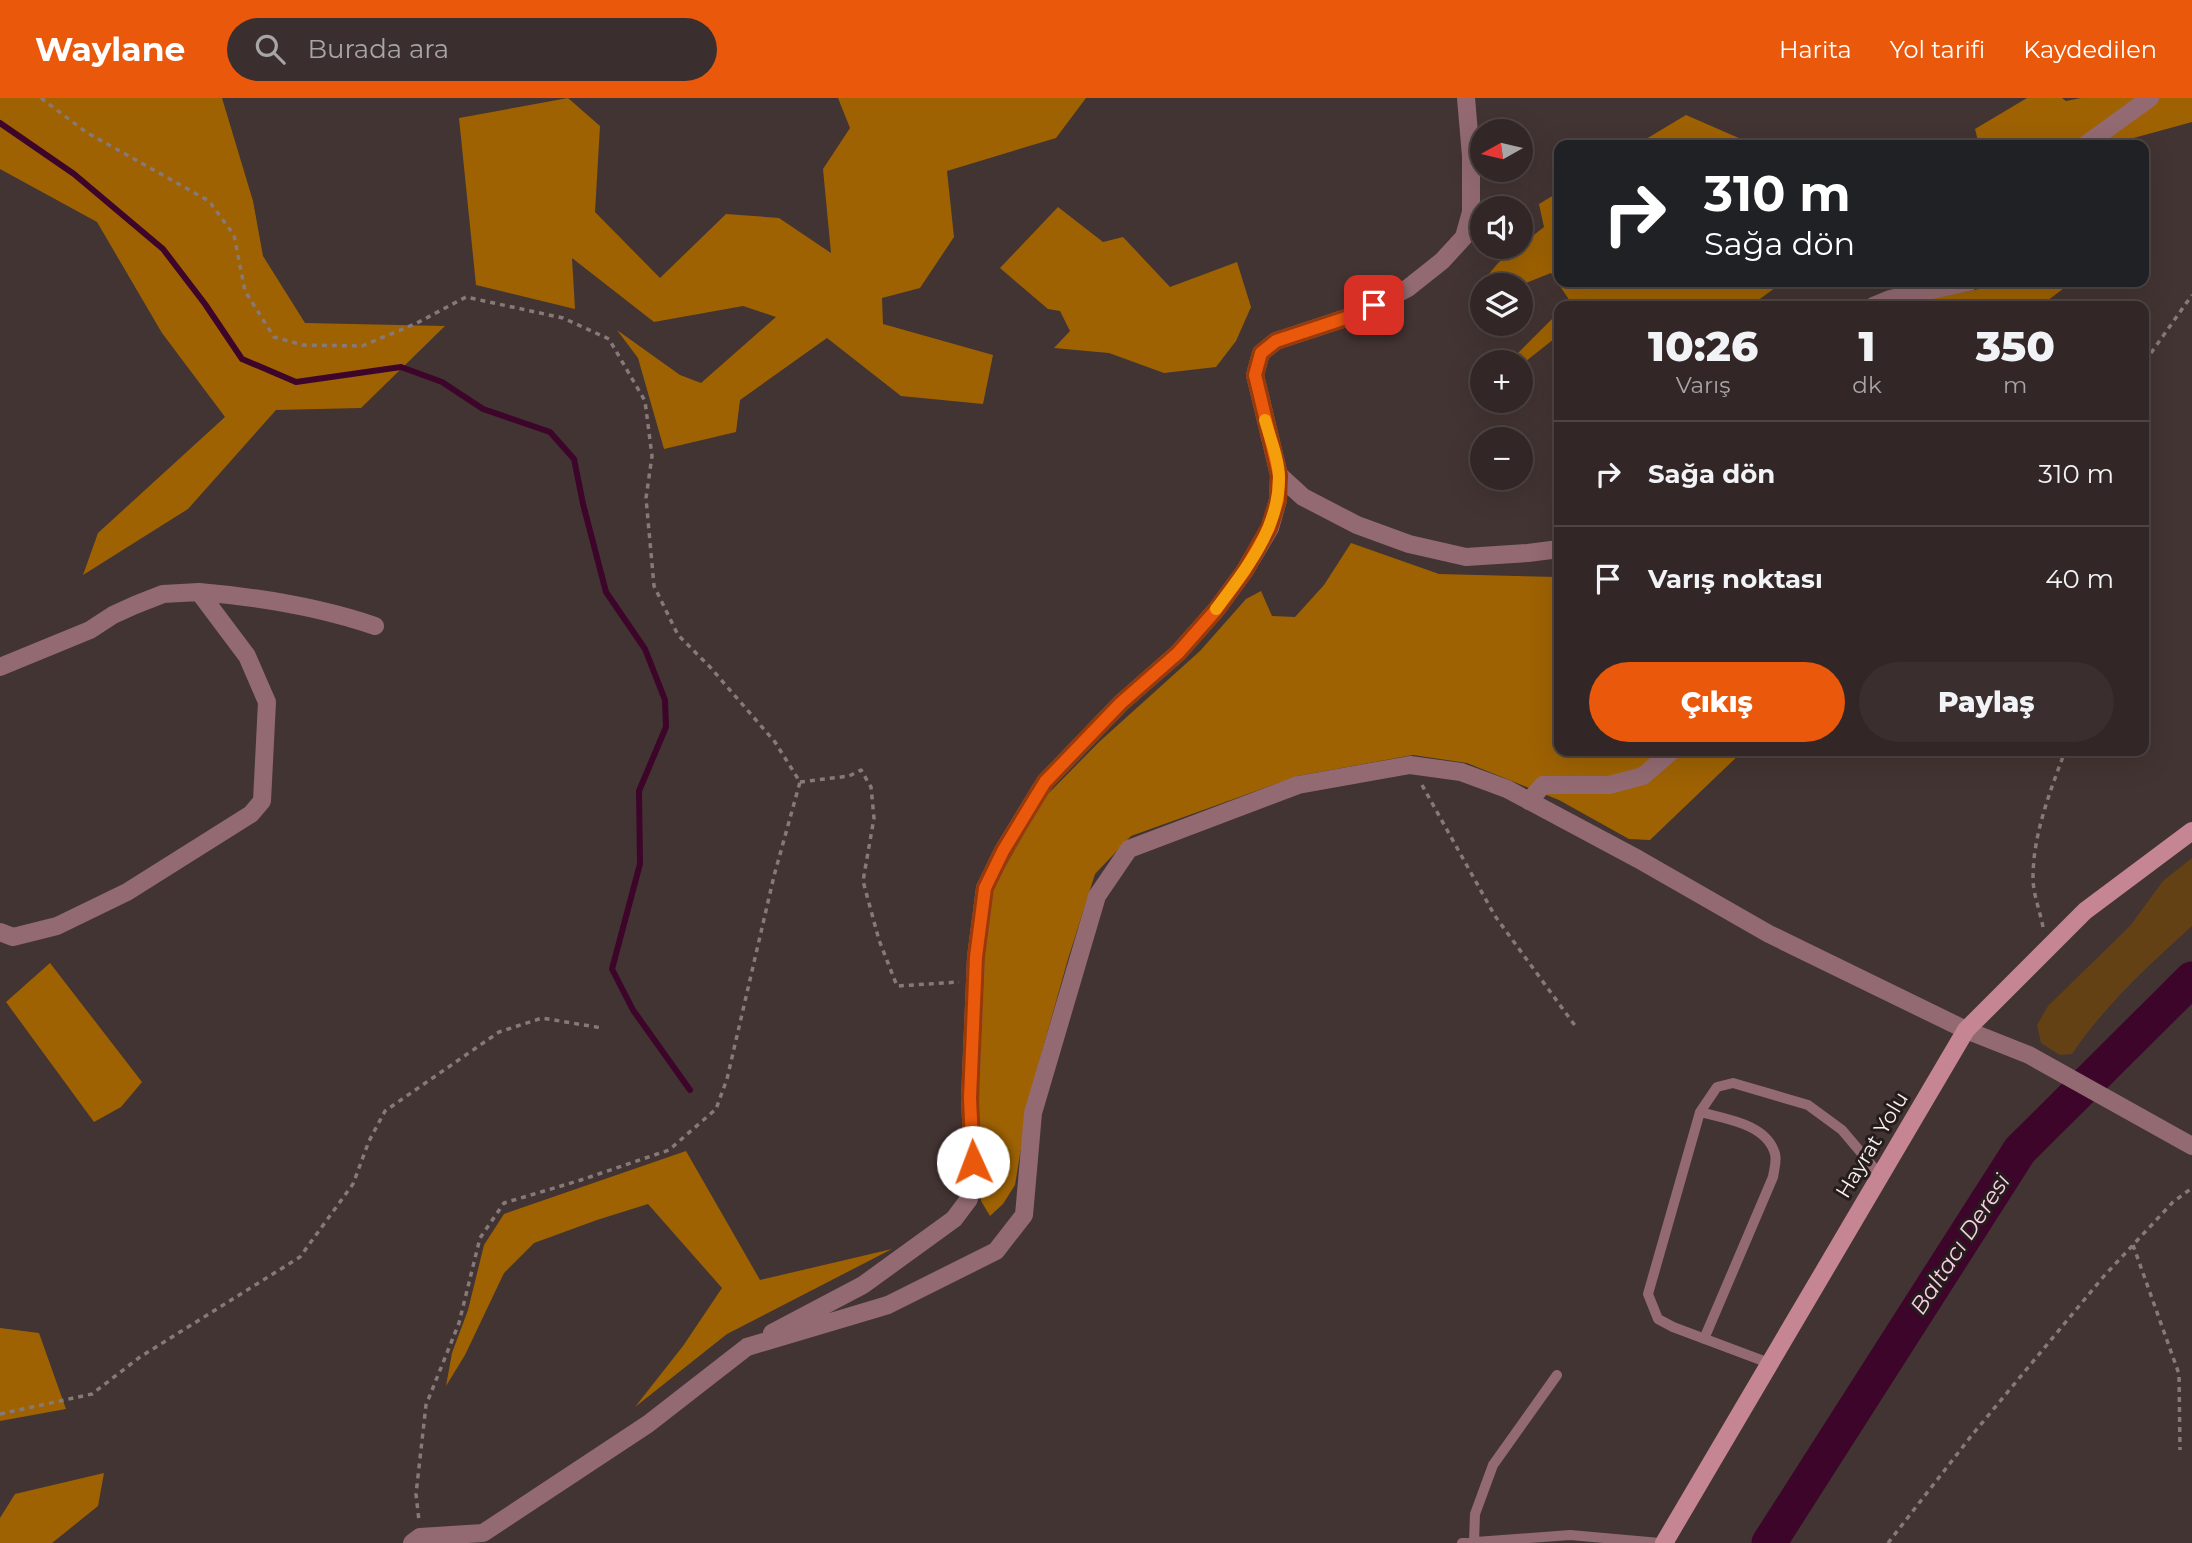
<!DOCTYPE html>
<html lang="tr">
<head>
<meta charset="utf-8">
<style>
	body { margin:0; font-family:Montserrat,sans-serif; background:#3a2f2e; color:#f1f3f6; height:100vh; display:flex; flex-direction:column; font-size:26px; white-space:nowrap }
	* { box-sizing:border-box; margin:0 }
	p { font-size:23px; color:#a8a5a7 }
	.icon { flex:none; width:38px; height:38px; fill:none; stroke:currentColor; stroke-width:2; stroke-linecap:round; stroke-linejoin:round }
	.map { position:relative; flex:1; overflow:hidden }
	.side { position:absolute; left:1554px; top:203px; width:595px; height:455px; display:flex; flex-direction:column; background:#322726; border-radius:14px; box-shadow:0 7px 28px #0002,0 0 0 2px #4d4443 }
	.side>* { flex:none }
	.guide { position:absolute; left:1554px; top:42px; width:595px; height:147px; border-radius:14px; box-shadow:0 7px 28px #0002,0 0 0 2px #4d4443; background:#202124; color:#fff; overflow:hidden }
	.needle { width:46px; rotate:262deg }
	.controls { position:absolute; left:1470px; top:21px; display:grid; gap:14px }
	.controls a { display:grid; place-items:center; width:63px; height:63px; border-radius:50%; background:#322726; box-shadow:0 7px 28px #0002,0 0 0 2px #4d4443; font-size:35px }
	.pin { position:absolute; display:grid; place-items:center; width:60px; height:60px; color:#fff; margin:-30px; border-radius:14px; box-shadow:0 4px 10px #0006 }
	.me { position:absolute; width:77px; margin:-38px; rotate:358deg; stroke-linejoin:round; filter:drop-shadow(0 0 5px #0008) }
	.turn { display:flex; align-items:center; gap:24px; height:147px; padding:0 35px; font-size:32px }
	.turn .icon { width:91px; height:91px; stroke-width:2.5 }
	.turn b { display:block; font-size:49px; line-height:60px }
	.eta { display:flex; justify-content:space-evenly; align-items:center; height:119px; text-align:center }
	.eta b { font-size:42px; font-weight:800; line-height:49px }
	.cta { display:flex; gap:14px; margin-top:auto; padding:14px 35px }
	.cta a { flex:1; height:80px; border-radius:42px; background:#ea580c; color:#fff; font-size:28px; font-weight:800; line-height:80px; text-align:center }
	.cta a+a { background:#3a2f2e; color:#f1f3f6 }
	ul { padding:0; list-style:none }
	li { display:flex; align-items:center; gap:21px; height:105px; padding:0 35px; border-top:2px solid #4d4443 }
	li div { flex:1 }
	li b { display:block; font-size:26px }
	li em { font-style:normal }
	header { display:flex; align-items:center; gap:42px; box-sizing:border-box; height:98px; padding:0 35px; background:#ea580c; color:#fff }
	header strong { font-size:33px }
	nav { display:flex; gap:38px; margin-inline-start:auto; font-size:24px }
	.search { width:490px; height:63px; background:#3a2f2e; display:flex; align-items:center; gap:18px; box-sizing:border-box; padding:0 24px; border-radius:38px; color:#a8a5a7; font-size:26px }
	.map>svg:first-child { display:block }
</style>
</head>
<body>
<header>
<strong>Waylane</strong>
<div class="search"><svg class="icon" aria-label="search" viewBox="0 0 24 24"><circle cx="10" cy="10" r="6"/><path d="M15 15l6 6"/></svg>Burada ara</div>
<nav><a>Harita</a><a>Yol tarifi</a><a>Kaydedilen</a></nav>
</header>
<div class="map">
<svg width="2192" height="1445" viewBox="0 0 2192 1445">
	<rect width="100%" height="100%" fill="#423432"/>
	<path fill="#644114" d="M2192 760V828C2149 867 2105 907 2072 956L2060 957 2041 945 2037 927 2048 908 2130 828 2163 783Z"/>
	<path fill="#9e6203" d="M0 0H222L253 103 263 158 305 225 445 228 361 310 276 312 188 411 83 477 98 435 225 319 162 235 97 124 0 71Z
		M568 0 600 28 595 114 660 180 726 116 779 120 831 155 823 71 850 30 838 0H1086L1056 40 947 73 954 139 920 190 882 200 883 226 993 257 983 306 901 298 827 240 740 302 736 334 664 351 638 260 617 232 680 277 701 285 776 219 743 208 654 224 572 160 575 211 476 187 459 20Z
		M2027 0H2062L2066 3 2081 0H2192V24L2119 44 2117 47H1979L1975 31Z
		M1686 17 1748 44 1789 41 1792 47H1636Z
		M1559 94V184H1783L1753 206 1740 208H1565L1570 203 1551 175 1521 187H1482V190L1479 188 1498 165 1544 129 1539 106Z
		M1058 109 1103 144 1123 139 1170 189 1237 164 1251 209 1236 243 1216 269 1164 275 1109 255 1054 250 1070 233 1060 213 1048 211 1000 170Z
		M1980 184H2072L2047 203 2045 208H1894L1979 191Z
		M1559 214V237L1521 267V264H1515V258Z
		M1351 445 1439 476 1559 479V653H1743L1650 742 1629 741 1559 702 1467 665 1413 657 1298 678 1131 738 1095 776 1068 861 1030 996 1015 1087 1003 1106 990 1118 981 1103 979 1005 982 863 991 794 1044 700 1099 644 1200 553 1246 501 1261 493 1272 518 1295 519 1324 487Z
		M50 865 142 984 121 1009 94 1024 6 904Z
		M686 1053 760 1182 892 1151 727 1236 635 1309 683 1248 722 1190 648 1106 597 1122 534 1145 504 1175 465 1257 446 1288 452 1255 468 1212 484 1147 504 1116Z
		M0 1230 39 1235 66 1311 0 1323Z
		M104 1375 98 1408 52 1445H0V1420L15 1396Z"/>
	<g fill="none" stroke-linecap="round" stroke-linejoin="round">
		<path stroke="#3d052a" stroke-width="6" d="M0 25 74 76 163 151 205 206 242 261 296 284 401 269 442 284 483 311 550 334 574 361 583 406 606 494 645 551 665 602 666 629 639 693 640 766 612 871 633 912 690 992"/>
		<path stroke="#3d052a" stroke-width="35" d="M1769 1445 2020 1052 2192 881"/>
		<path stroke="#867978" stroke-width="3.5" stroke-dasharray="5 5" stroke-linecap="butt" d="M41 0 86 34 209 103 234 137 245 193 274 239 303 247 362 248 415 226 466 199 563 220 609 241 645 303 652 358 646 400 654 488 678 537 710 569 775 644 800 684 774 778 727 981 716 1011 669 1052 581 1082 504 1105 480 1140 459 1225 426 1307 416 1396 419 1423
			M2151 255 2192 197
			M800 684 849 678 861 672 871 689 874 720 863 783 879 842 897 888 959 884
			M1422 687 1495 818 1576 929
			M2043 829C2040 813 2033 796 2033 780 2033 736 2050 694 2065 653
			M2133 1147 2179 1276 2180 1352
			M0 1316 92 1296 140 1259 300 1159 353 1086 369 1043 385 1013 499 934 542 920 602 930
			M1888 1445 1972 1337 2104 1178 2173 1104 2192 1090"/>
		<path stroke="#936a72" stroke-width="10" d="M1700 1014C1726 1021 1767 1026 1775 1056 1777 1063 1774 1072 1773 1079L1704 1241
			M1769 1265 1673 1229 1658 1221 1648 1196 1700 1014 1717 989 1733 985 1808 1007 1842 1032 1880 1077
			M1474 1444 1475 1416 1493 1367 1557 1277
			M1462 1445 1570 1437 1660 1445"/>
		<path stroke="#936a72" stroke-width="18" d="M2085 47 2150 0
			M1873 208 1890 201 1969 184
			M1279 377 1303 399 1357 427 1409 446 1466 459 1528 455 1559 451
			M199 494C258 499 319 509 375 528
			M0 569 90 532 113 517 135 507 163 496 199 494 247 558 267 604 262 703 251 716 127 794 57 828 13 839 0 834
			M1529 703 1543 687H1609L1643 678 1672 653"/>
		<path stroke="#936a72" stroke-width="18" d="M772 1235 863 1187 954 1121 969 1101 973 1064 970 1000 976 859 985 790 1003 753 1045 684 1121 605 1178 555 1216 512 1244 474 1270 430 1278 402 1279 377 1255 277 1261 255 1276 243 1358 216 1408 190 1442 163 1464 139 1471 114V58L1466 0
			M412 1445 420 1439 483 1435 648 1326 747 1249 888 1207 996 1153 1024 1117 1033 1015 1097 798 1129 751 1298 687 1410 667 1461 674 1507 691 1638 761 1769 836 1966 932 2029 957 2192 1048"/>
		<path stroke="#c68592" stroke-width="18" d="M1664 1445 1966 932 2085 813 2192 733"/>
	</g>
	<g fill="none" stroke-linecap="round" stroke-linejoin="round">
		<g stroke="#983908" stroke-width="18">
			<path id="route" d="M973 1064 970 1000 976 859 985 790 1003 753 1045 684 1121 605 1178 555 1216 512 1244 474 1269 430 1278 402 1279 377 1255 277 1261 255 1276 243 1358 216 1374 207"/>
		</g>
		<use href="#route" stroke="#ea580c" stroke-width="12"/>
		<path stroke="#f59e0b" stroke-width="12" d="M1216 511C1245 473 1279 431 1279 380 1279 362 1270 340 1265 322"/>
	</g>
	<g text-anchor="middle" stroke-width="6" stroke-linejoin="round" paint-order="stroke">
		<g font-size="21" fill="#f9efee" stroke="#241d1c">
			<text transform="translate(1872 1047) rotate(-59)" y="7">Hayrat Yolu</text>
		</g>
		<g font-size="23" font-style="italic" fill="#fbcde5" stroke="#241d1c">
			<text transform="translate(1960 1146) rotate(-57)" y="8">Baltacı Deresi</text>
		</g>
	</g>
</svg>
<div class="controls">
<a><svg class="needle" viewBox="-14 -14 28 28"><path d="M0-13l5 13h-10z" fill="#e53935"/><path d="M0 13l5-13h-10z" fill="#a8a5a7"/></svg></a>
<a><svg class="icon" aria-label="sound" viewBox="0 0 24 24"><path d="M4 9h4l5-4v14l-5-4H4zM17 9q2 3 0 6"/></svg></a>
<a><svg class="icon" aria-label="layers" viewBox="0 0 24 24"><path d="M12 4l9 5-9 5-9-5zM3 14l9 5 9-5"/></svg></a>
<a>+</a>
<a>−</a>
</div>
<div class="pin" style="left:1374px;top:207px;background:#d93025"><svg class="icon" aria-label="arrive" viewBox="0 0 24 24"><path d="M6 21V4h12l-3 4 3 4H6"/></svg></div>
<svg class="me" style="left:973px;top:1064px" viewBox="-20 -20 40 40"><circle r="19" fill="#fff"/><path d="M0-13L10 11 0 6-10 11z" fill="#ea580c"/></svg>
<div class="guide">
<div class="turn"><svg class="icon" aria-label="right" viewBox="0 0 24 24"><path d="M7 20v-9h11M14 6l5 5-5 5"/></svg><div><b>310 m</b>Sağa dön</div></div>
</div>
<section class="side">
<div class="eta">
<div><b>10:26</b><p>Varış</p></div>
<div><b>1</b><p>dk</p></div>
<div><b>350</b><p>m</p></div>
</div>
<ul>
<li><svg class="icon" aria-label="right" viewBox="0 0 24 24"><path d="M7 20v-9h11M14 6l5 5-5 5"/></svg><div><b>Sağa dön</b></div><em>310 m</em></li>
<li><svg class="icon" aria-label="arrive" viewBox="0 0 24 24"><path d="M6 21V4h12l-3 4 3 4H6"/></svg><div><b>Varış noktası</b></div><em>40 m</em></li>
</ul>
<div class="cta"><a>Çıkış</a><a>Paylaş</a></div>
</section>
</div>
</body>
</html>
